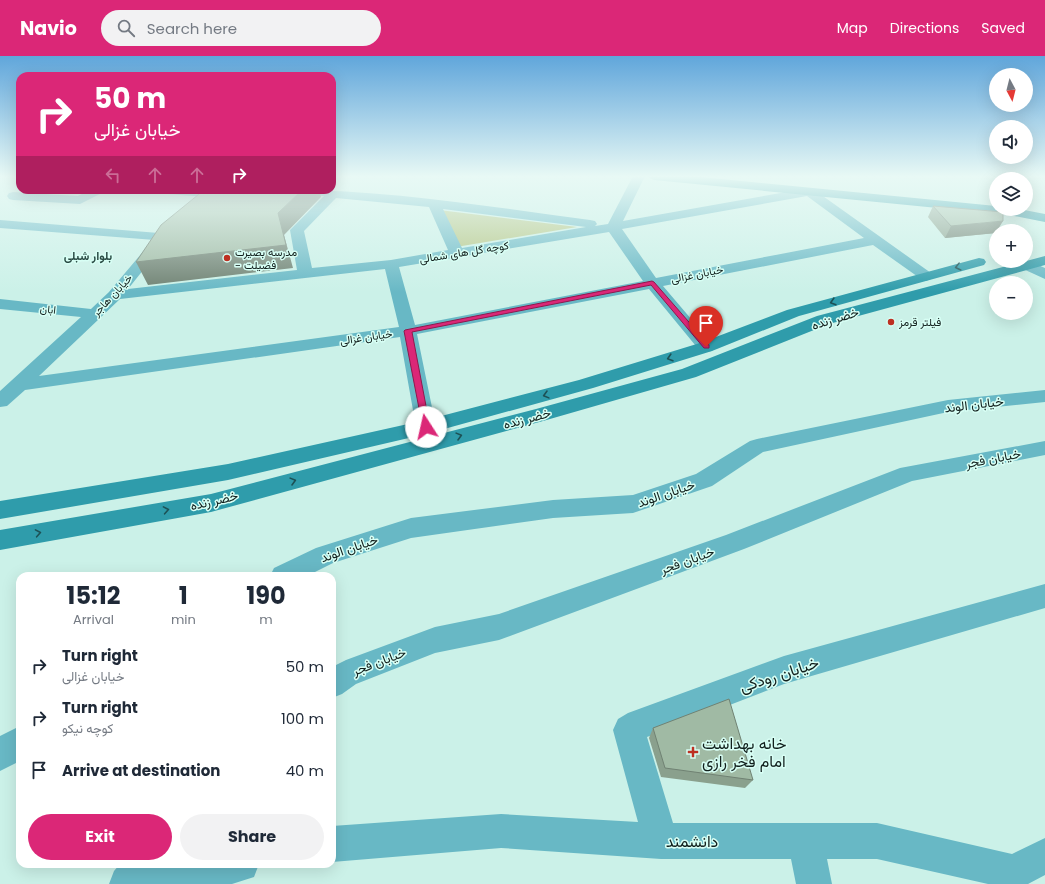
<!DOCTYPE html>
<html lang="en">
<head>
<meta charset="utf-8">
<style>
	body { margin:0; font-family:Poppins,Vazirmatn,sans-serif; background:#f2f2f3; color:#1f2937; height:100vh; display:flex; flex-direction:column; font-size:15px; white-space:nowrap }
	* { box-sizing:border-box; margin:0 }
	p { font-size:13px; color:#747a83 }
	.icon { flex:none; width:22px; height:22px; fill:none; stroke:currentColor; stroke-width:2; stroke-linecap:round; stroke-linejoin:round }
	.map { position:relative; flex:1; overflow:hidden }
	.side { position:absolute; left:16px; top:516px; width:320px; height:296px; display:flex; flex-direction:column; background:#fff; border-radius:12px; box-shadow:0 4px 16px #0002 }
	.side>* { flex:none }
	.banner { position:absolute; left:16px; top:16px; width:320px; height:122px; border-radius:12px; box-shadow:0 4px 16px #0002; background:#db2777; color:#fff; overflow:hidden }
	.needle { width:26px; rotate:173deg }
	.controls { position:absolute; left:989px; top:12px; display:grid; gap:8px }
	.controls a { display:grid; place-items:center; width:44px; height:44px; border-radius:50%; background:#fff; box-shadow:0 4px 16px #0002; font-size:20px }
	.pin { position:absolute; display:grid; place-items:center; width:34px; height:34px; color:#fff; margin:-41px -17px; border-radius:50% 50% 50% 0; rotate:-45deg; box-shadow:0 0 4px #0007 }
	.pin .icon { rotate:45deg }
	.me { position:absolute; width:44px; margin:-22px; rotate:350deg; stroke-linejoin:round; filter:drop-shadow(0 0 3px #0008) }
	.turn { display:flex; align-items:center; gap:14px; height:84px; padding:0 12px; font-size:18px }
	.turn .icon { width:52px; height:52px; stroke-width:2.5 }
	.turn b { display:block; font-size:28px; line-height:34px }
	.lanes { display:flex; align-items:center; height:38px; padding:0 12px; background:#0003; justify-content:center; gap:20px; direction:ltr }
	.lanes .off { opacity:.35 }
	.eta { display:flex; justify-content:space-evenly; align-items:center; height:68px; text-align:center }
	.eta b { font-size:24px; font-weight:700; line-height:28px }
	.primary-button { display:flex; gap:8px; margin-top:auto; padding:8px 12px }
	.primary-button a { flex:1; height:46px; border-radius:24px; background:#db2777; color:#fff; font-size:16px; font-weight:700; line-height:46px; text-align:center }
	.primary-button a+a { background:#f2f2f3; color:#1f2937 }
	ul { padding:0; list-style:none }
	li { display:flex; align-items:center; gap:12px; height:52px; padding:0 12px }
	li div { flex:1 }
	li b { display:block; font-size:15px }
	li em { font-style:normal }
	header { display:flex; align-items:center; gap:24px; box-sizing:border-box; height:56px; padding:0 20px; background:#db2777; color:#fff }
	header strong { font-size:19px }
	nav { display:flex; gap:22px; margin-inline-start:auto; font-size:14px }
	.search { width:280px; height:36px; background:#f2f2f3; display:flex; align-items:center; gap:10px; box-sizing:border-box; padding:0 14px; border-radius:22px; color:#747a83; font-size:15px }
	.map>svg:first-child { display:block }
</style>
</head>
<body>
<header>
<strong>Navio</strong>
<div class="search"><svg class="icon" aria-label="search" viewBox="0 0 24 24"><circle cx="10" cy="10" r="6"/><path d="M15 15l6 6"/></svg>Search here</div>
<nav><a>Map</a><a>Directions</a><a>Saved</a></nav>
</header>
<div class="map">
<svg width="1045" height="828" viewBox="0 0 1045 828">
	<rect width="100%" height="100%" fill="#cbf1e8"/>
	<path fill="#b4c481" d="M439 154 577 171 456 191Z"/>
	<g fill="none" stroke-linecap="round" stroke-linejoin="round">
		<path fill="#68b8c5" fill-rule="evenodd" d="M633 120H645L623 165 809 132 813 133 931 217 934 220 931 223 926 225 921 223 873 189 663 230 715 291 712 295 706 296 700 295 649 233 417 278 436 371 433 376 426 378 419 376 416 371 400 281 25 334 7 350 0 351V335L81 261 0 253V243L91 253 109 236 152 185 155 184 0 172V164L171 178 173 181 171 184 161 185 164 188 128 233 297 214 290 174 324 140 297 138 293 137 291 134C391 134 491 151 590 164L595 165 597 168 595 170 608 168ZM807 140 864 182 656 222 622 173ZM336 142 429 151 448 194 391 204 312 212 304 175ZM443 153 586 171 462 192ZM609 176 643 225 415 269 399 211ZM385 213 399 271 39 320 120 243Z
			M89 134H104L102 137 80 148 13 144 9 143 7 140 9 137 13 136 78 140Z
			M162 134H215L223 135 225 138 223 141 219 142 168 138 164 137Z
			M1024 205 1031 206 1045 212V223L1021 212 1019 209 1021 206Z
			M1045 334V346L948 356 763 396 712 430 633 457 553 462 411 482 333 507 307 520H270L274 512 316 492 411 462 553 444 633 439 696 418 750 385 757 383 948 344Z
			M1045 385V399L912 425 744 493 499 584 435 597 356 628 342 638 332 642V611L346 604 435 571 499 558 726 479 900 412Z
			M1045 528V552L784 628 647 681 673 767H877L1012 798 1045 782V819L1028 828H988L877 803H827L832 828H796L791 803H661L501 792 332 806V770L501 758 638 766 613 674 618 663 628 657 784 600Z
			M20 670V705L0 715V680Z
			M120 808H259L254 821 232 828H109L114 815Z"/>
		<path fill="#2f9cab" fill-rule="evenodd" d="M648 120H691L996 150V153H1019L1045 158V166L1009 159 654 124 650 122Z
			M1045 200V209L829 268 696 321 543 365 211 456 0 494V474L211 438 536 353 682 313 817 260Z
			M979 202 984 203 986 206 984 209 799 260 712 295 593 332 426 378 228 424 0 463V445L228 408 426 364 579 324 700 287 787 254Z"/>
	</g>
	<path fill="#8aa08d" d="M933 150 996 175V177L945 182 928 161Z
		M653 672 753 724 745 732 661 721 649 682Z"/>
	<path fill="#708273" d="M302 134H319L321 141 284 179 293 212 148 229 136 206 278 157Z
		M1003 165 997 175H996V177L945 182 951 170Z"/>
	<path fill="#a0baa4" stroke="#708273" d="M204 134H302L278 157 286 189 136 206 161 169Z
		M933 150 1003 156V165L951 170Z
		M729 643 753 724 665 712 653 672Z"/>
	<defs><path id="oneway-chevron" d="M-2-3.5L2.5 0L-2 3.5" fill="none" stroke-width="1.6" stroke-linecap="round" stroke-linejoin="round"/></defs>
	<g stroke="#1d5155">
		<use href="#oneway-chevron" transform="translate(958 211) rotate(166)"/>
		<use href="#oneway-chevron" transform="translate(833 246) rotate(164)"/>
		<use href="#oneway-chevron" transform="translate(670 302) rotate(163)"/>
		<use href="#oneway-chevron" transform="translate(546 339) rotate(165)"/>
		<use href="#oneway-chevron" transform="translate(459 380) rotate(-15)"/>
		<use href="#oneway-chevron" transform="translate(293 425) rotate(-15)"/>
		<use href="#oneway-chevron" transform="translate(166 454) rotate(-10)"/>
		<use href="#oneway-chevron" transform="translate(38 477) rotate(-10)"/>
	</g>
	<linearGradient id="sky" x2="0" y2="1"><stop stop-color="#60a6db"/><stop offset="0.51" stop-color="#e8f9f5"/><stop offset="1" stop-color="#e8f9f5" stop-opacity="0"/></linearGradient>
	<rect width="1045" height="236" fill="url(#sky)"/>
	<path fill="#db2777" stroke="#8e194d" d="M652 225 654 226 709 289V292H704L651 229 412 276 430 371 426 374 423 373 404 275 405 274Z"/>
	<g fill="#bd3022" stroke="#d8fff5" stroke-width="1.5">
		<circle cx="227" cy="202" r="4"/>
		<circle cx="891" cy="266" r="4"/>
		<path d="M691 690h4v4h4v4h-4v4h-4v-4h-4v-4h4z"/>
	</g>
	<g text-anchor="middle" stroke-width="3" stroke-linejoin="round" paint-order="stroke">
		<g font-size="11" fill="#111f1c" stroke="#d8fff5" text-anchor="start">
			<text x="235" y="200">مدرسه بصیرت<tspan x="235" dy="13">- فضیلت</tspan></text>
			<text x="899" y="270">فیلتر قرمز</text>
		</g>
		<g font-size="11" fill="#111f1c" stroke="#d8fff5">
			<text transform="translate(464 196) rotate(-9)" y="4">کوچه گل های شمالی</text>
			<text transform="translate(697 218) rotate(-11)" y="4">خیابان غزالی</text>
			<text transform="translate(112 239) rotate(-47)" y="4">خیابان هاجر</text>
			<text transform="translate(48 253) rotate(6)" y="4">ابان</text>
			<text transform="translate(366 281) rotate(-8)" y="4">خیابان غزالی</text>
		</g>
		<g font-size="12" font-weight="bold" fill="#2a4b44" stroke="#d8fff5">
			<text x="88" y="204">بلوار شبلی</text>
		</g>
		<g font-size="13" fill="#111f1c" stroke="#d8fff5">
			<text transform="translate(835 262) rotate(-17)" y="5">خضر زنده</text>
			<text transform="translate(974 348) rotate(-7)" y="5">خیابان الوند</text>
			<text transform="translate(527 362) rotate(-15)" y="5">خضر زنده</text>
			<text transform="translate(993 402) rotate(-11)" y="5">خیابان فجر</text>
			<text transform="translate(666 437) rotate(-19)" y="5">خیابان الوند</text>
			<text transform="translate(214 444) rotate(-13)" y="5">خضر زنده</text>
			<text transform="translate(349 492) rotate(-19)" y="5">خیابان الوند</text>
			<text transform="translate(687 504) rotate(-20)" y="5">خیابان فجر</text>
			<text transform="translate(379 605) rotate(-21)" y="5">خیابان فجر</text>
		</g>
		<g font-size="16" fill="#111f1c" stroke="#d8fff5">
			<text transform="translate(779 618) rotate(-18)" y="6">خیابان رودکی</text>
			<text x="692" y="791">دانشمند</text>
		</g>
		<g font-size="16" fill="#111f1c" stroke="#d8fff5" text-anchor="start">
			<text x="702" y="693">خانه بهداشت<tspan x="702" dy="18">امام فخر رازی</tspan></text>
		</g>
	</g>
</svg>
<div class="controls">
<a><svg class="needle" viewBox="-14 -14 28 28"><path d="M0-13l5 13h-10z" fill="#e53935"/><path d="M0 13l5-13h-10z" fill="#747a83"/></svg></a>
<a><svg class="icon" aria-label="sound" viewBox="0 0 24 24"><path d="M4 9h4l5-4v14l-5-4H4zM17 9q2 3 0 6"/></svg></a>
<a><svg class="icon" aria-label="layers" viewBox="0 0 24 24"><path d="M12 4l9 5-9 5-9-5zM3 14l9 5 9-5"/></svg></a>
<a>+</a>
<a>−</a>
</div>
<div class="pin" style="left:706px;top:291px;background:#d93025"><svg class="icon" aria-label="arrive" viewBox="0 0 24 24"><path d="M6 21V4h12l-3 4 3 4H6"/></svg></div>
<svg class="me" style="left:426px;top:371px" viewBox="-20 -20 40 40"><circle r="19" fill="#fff"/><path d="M0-13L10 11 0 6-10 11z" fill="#db2777"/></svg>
<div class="banner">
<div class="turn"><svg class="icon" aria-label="right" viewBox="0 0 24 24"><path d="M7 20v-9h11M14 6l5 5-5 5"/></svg><div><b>50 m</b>خیابان غزالی</div></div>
<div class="lanes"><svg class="icon off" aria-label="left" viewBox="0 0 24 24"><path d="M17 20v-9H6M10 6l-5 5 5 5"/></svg><svg class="icon off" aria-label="ahead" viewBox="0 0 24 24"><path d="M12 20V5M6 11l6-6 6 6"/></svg><svg class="icon off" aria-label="ahead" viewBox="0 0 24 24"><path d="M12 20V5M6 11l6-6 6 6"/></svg><svg class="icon" aria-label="right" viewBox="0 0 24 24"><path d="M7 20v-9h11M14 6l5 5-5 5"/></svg></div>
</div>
<section class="side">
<div class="eta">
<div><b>15:12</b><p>Arrival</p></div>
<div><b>1</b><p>min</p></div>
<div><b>190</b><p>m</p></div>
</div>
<ul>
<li><svg class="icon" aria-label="right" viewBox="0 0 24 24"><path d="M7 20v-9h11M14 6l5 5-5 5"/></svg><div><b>Turn right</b><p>خیابان غزالی</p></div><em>50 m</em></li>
<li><svg class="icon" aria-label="right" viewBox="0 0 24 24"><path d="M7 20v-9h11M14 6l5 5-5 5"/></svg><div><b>Turn right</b><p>کوچه نیکو</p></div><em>100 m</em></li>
<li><svg class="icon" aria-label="arrive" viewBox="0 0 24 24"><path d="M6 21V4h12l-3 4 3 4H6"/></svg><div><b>Arrive at destination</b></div><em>40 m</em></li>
</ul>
<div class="primary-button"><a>Exit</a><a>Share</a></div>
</section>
</div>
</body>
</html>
